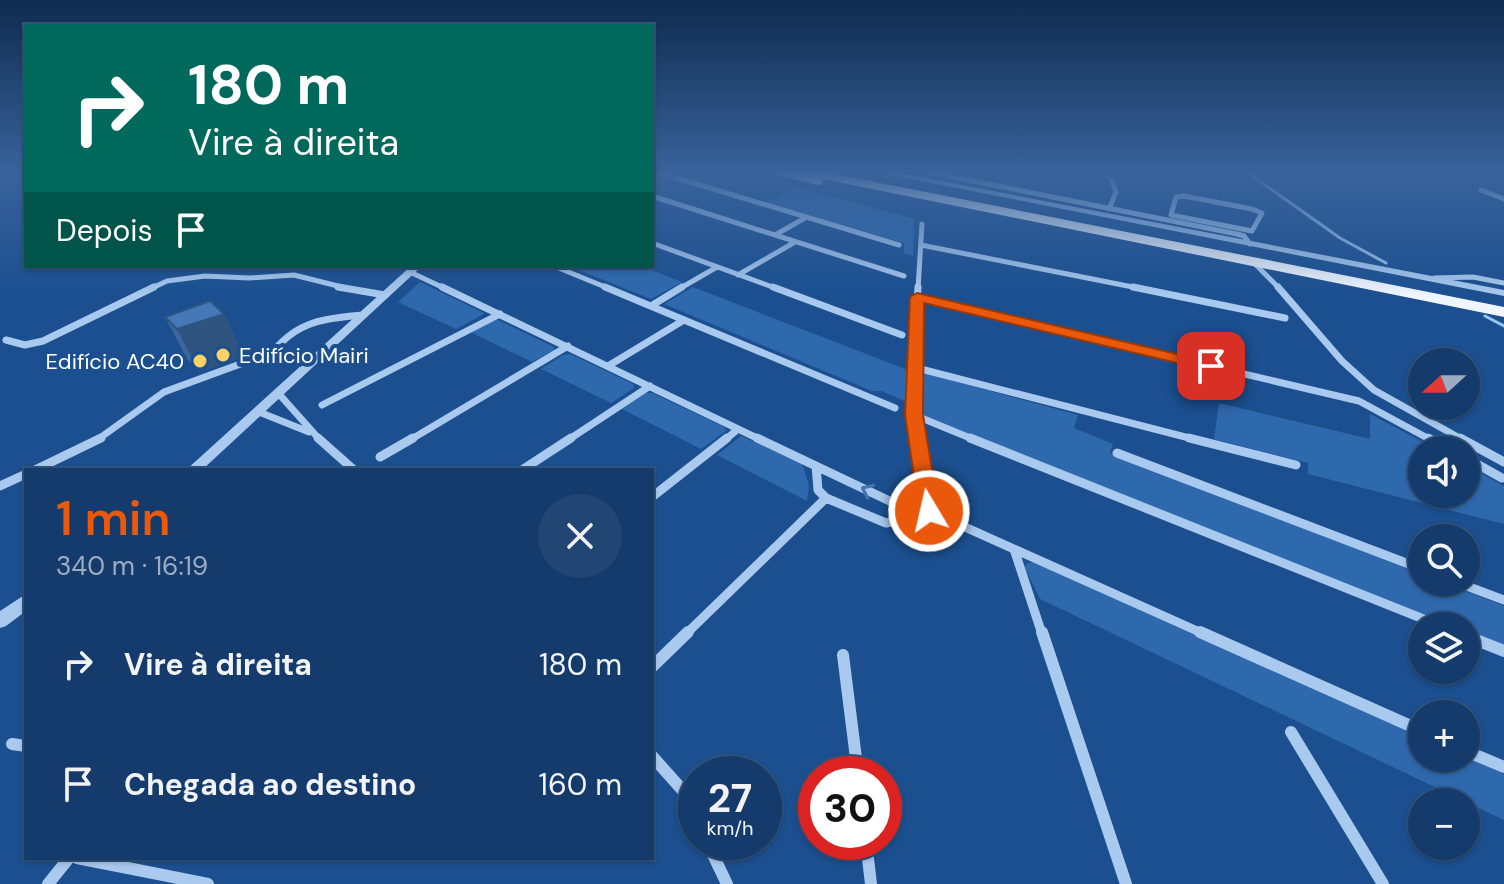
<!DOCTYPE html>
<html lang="pt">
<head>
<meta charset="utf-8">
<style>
	body { margin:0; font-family:"DM Sans",sans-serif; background:#214673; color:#f1f3f6; height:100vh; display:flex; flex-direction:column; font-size:30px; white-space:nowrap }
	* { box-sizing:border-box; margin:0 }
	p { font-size:26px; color:#9dadc1 }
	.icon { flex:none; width:44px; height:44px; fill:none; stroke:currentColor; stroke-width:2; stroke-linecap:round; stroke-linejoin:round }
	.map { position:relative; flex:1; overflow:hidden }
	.sheet { position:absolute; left:24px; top:468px; width:630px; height:392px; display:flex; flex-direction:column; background:#143b6b; border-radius:0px; box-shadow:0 2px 6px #0004,0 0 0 2px #33557e }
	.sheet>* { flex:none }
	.banner { position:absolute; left:24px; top:24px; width:630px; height:244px; border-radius:0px; box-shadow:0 2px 6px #0004,0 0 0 2px #33557e; background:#00695c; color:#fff; overflow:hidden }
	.needle { width:52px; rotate:249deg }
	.controls { position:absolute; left:1408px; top:348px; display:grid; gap:16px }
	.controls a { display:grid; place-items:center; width:72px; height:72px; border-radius:50%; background:#143b6b; box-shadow:0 2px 6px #0004,0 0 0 2px #33557e; font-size:40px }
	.speed { position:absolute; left:678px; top:756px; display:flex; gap:16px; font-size:40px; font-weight:700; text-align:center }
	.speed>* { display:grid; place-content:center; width:104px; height:104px; border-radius:50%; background:#143b6b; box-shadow:0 2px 6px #0004,0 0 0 2px #33557e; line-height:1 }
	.speed small { font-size:20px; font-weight:400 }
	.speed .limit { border:12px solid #d22; background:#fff; color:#111 }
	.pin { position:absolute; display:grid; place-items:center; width:68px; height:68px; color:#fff; margin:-34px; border-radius:16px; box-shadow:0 4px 12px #0006 }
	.me { position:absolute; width:88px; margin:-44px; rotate:351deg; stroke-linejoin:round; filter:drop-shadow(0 0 6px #0008) }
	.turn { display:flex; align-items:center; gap:28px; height:168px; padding:0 32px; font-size:36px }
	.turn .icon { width:104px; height:104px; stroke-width:2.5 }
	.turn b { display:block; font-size:56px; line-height:68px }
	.then { display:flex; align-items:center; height:76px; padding:0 32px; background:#0003; gap:16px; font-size:30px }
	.round { display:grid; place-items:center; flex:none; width:84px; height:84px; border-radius:42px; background:#214673 }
	.headline { display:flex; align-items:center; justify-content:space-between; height:136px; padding:0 32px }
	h1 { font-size:48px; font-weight:600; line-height:60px; color:#ea580c }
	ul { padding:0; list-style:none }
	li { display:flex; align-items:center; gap:24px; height:120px; padding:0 32px }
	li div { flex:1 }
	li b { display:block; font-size:30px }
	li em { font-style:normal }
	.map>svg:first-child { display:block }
</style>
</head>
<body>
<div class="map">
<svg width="1504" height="884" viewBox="0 0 1504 884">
	<rect width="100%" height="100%" fill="#1b4f8f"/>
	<path fill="#2e69ad" d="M796 187 914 219 913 256 904 253V243L766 203Z
		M569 266H641L682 282 651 299Z
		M420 282 484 313V314L456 329 398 302Z
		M693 287 908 370 907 402 881 391H872L664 304Z
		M496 319 554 347V350L532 362 470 332Z
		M570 354 633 384 634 388 611 403 541 369 563 355Z
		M921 372 1078 415 1074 428 1113 444 1110 453 1422 574V582H1442L1504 606V648L1466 632V626H1450L922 415 918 409 917 374Z
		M646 393H652L724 427 726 431 701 449 622 409Z
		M1219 403 1370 439V414L1438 450H1422V494H1466V465L1504 486V524L1308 474V463L1214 439Z
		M741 436 802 464 809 485 807 501 717 455Z
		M1033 562 1422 737V758L1466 757 1504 774V820L1040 599 1025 568 1026 564Z"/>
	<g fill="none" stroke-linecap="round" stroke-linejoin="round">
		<path stroke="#9cc4f0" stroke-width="3" d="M1247 172 1340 238 1386 263
			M1485 316 1504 326"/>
		<path stroke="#a9c9ee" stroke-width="5" d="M657 172 899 245
			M928 172 1237 234 1244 236 1250 244
			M1481 190 1504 199
			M652 196 904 276
			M1184 196 1252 209 1262 213 1252 231 1171 215 1176 197Z
			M1109 209 1116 192 1112 181
			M775 235 805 218
			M652 243 778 289
			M921 245 1143 289
			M1253 262 1280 289
			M554 266 610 289
			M410 272 446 289
			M738 275 795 242
			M1434 278 1473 277 1504 283
			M150 289 167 281 205 276 249 278 294 275 350 289
			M679 289 717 267
			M918 289 922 224"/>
		<path stroke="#a9c9ee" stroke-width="7" d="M338 287 385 295
			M442 287 761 440
			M605 287 895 408
			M773 287 902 335
			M1133 287 1285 318
			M1278 287 1342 361 1374 390 1463 440
			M917 297 1359 401 1431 440
			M651 306 682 287
			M6 340 25 345 43 341 154 287
			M273 352C297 321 326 318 363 315
			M608 366 684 320
			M913 367 1197 440
			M279 394 320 440
			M322 405 500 314
			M259 412 309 432
			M914 415 975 440
			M97 440 164 392 273 352 317 357
			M410 440 568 346
			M568 440 650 386
			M725 440 738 429
			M918 440 913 367 918 287"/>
		<path stroke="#a9c9ee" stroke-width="9" d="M318 438 354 470
			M757 438 898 505 902 510 896 521 886 523 826 498 818 490 816 466
			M918 438 929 511 1204 634
			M970 438 1441 626
			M1189 438 1296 465
			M1428 438 1451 450
			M1460 438 1504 462
			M1117 453 1422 569
			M380 457 413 438
			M1466 458 1502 478
			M35 470 101 438
			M522 470 571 438
			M0 486 26 474
			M652 497 727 438
			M1014 549 1042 634
			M1456 582 1504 600
			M686 634 826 498"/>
		<path stroke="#a9c9ee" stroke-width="12" d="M1042 632 1126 884
			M1200 632 1422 731
			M1466 636 1504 651
			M843 655 858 774
			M652 667 688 632
			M1291 732 1383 884
			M12 744 26 746
			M1466 751 1504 767
			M652 756 685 793 696 818
			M707 842 727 884
			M866 842 871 884
			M77 858 208 884
			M48 884 69 858"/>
		<path fill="#a9c9ee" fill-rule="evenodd" d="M876 172H895L1504 290V296Z
			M411 266H422L202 470H186Z
			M26 594V611L6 626 0 628V611Z"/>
		<path fill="#f0f6ff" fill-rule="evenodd" d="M765 172H825L1504 307V317L823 179 822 184 818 185Z"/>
	</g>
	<path fill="#3a679d" d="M224 314 243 356 199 372 187 359 165 317Z"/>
	<path fill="#305480" d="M224 314 243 356 199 372 177 329Z"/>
	<path fill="#4478b7" stroke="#305480" stroke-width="2" d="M210 301 224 314 177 329 165 317Z"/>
	<defs><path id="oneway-chevron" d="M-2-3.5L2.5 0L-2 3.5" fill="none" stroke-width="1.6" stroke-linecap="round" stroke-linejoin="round" transform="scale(2)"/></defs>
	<use stroke="#4674ac" href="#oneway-chevron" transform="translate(867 490) rotate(-155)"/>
	<linearGradient id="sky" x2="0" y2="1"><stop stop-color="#0f2b4f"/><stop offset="0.58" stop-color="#39639b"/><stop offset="1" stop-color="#39639b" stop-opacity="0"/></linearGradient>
	<rect width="1504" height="296" fill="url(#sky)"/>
	<path fill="#ea580c" stroke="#983908" stroke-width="2" d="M917 293 1211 362 1219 366 1211 371 924 303 923 415 939 511 929 518 919 511 905 415 910 297Z"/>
	<g fill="#ffd166" stroke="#1b4f8f" stroke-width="3">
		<circle cx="223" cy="355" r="8"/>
		<circle cx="200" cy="361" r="8"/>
	</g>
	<g text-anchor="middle" stroke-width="8" stroke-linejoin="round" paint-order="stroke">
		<g font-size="22" fill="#fff" stroke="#1b4f8f" text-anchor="start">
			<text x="239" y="363">Edifício Mairi</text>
			<text x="184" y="369" text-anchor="end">Edifício AC40</text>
		</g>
	</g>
</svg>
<div class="controls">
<a><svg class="needle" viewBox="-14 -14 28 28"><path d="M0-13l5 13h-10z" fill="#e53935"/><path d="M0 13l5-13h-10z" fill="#9dadc1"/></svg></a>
<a><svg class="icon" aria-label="sound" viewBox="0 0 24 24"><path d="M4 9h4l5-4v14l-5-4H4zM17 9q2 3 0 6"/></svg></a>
<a><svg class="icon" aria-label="search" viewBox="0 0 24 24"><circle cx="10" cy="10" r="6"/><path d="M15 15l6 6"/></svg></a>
<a><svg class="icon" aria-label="layers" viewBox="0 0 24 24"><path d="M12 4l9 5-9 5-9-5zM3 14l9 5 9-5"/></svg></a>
<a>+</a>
<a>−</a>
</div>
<div class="speed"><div>27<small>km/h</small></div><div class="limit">30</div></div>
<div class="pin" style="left:1211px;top:366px;background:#d93025"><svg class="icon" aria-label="arrive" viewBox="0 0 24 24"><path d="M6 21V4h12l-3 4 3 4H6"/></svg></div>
<svg class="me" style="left:929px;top:511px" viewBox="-20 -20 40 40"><circle r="17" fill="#ea580c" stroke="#fff" stroke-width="3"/><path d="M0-11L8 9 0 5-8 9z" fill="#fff"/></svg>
<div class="banner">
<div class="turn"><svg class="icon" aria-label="right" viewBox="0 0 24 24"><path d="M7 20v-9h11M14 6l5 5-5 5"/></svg><div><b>180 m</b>Vire à direita</div></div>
<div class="then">Depois<svg class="icon" aria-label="arrive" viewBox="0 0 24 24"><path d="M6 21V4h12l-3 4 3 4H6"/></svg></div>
</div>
<section class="sheet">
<div class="headline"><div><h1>1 min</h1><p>340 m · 16:19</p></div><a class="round"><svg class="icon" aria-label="close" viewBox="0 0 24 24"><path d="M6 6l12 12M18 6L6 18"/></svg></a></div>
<ul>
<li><svg class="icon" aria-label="right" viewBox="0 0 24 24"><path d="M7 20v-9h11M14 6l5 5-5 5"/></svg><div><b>Vire à direita</b></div><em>180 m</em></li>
<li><svg class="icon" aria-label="arrive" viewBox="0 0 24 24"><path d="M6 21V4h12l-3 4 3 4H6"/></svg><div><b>Chegada ao destino</b></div><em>160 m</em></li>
</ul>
</section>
</div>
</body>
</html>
